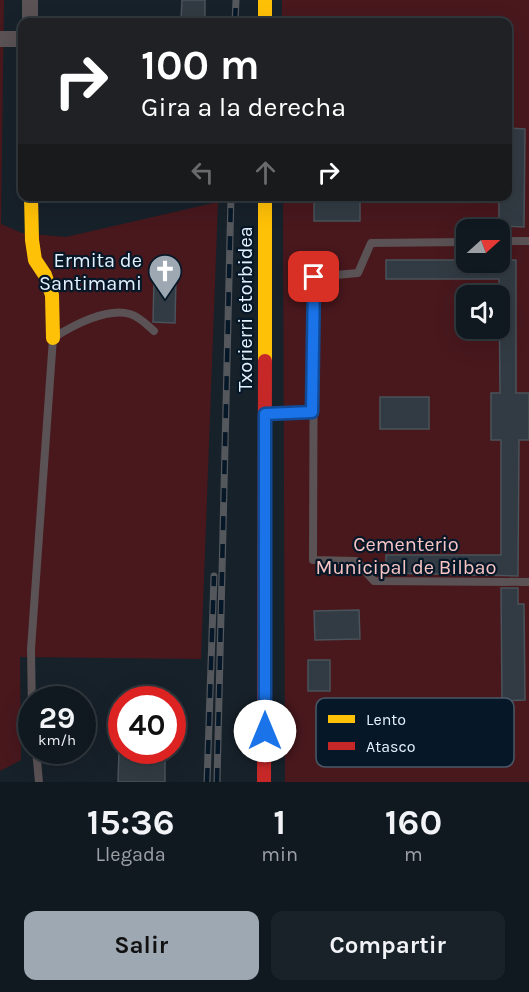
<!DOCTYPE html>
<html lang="es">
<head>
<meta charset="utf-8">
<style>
	body { margin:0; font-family:Karla,sans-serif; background:#1a2229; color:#f1f3f6; height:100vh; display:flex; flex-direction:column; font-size:22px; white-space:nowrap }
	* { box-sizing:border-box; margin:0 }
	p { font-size:20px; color:#9ca0a5 }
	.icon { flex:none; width:33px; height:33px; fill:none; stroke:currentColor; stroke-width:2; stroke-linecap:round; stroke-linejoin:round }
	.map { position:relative; height:782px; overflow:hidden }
	.details { display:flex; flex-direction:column; background:#111920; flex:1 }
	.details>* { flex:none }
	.banner { position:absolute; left:18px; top:18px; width:494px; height:183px; border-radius:12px; box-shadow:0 6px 24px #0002,0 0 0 2px #30383e; background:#202124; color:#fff; overflow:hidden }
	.needle { width:39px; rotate:69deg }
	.tools { position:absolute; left:456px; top:219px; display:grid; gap:12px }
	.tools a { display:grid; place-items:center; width:54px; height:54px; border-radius:12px; background:#111920; box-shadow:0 6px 24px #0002,0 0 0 2px #30383e; font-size:30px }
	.speed { position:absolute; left:18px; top:686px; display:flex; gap:12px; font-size:30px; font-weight:700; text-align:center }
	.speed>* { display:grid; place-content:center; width:78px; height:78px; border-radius:50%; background:#111920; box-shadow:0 6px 24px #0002,0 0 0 2px #30383e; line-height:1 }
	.speed small { font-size:15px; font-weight:400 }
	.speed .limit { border:9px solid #d22; background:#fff; color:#111 }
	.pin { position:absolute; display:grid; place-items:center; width:51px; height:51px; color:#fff; margin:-26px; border-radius:12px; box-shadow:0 3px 9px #0006 }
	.me { position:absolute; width:66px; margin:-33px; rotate:0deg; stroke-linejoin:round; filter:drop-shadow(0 0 4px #0008) }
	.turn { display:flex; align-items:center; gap:21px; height:126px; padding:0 24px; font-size:27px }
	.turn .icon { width:78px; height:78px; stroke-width:2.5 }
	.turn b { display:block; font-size:42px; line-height:51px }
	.lanes { display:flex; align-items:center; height:57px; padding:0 24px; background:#0003; justify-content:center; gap:30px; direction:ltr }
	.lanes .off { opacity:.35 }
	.eta { display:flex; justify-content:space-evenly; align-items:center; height:102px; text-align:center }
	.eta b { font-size:36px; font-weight:700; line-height:42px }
	.primary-button { display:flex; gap:12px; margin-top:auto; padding:12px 24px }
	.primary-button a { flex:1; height:69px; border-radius:12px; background:#9da8b3; color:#111; font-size:24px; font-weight:700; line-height:69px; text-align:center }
	.primary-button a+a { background:#1a2229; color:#f1f3f6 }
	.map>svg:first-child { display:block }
</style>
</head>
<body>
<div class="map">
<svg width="529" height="782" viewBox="0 0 529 782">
	<rect width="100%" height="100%" fill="#17212a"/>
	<path fill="#48181d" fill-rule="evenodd" d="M0 0H4L1 224 22 233 66 237 218 202 201 659 20 657 21 760 0 771Z
		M282 0H529V782H285L283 197 507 196V22H282ZM466 230H500V262H466ZM466 296H500V328H466Z"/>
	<path fill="#323b43" stroke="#4a525a" stroke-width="1.5" d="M182 0H205V21L181 19Z
		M507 128 525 129 524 227 499 226V196H507Z
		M314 196H360V221H314Z
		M386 260H466V262L516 260V393H529V440H519L518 576 386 573V555H501V440H491V393H500L499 279H386Z
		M154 278H176L175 323 153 322Z
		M380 397H429V429H380Z
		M501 588H518V604H524L525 700 502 701Z
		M359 610 360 639 315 640 314 611Z
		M308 660H330V691H308Z
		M119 749 165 751V782H118Z"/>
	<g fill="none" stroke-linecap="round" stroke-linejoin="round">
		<path stroke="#5a5254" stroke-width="8" d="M500 241H529
			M466 242 371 243 358 273 314 277 313 560 356 561 374 581 529 582
			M265 414 312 412
			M32 712 31 649 53 338C72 326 107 307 130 314 140 317 147 325 154 331
			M36 750 39 782"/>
		<path stroke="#5a5254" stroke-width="16" d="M30 22V0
			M0 39H22"/>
		<path stroke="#ffc107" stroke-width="14" d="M265 0V22
			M31 196 32 240 35 260 45 275 52 295 53 338
			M265 361V196"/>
		<path stroke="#c62828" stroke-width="14" d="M264 782 265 361"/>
		<g stroke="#54575c" stroke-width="7">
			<path id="rail" d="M235 22 236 0
				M207 782 214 576
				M217 782 231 196"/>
		</g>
		<use href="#rail" stroke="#061828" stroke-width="4.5" stroke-dasharray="14" stroke-linecap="butt"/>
	</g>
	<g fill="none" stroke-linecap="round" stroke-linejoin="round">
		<g stroke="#114b97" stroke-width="15">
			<path id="route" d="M265 731V414L312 412 314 277"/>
		</g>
		<use href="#route" stroke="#1a73e8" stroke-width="10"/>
	</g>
	<defs>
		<g id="church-pin" transform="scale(1.725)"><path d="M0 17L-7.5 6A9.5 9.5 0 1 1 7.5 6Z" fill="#9da8b3" stroke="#061828"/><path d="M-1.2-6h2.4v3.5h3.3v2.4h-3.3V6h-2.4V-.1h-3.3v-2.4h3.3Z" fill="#fff"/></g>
	</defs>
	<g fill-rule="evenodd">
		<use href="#church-pin" x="165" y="271"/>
	</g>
	<g text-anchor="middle" stroke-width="4.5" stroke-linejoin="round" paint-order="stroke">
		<g font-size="20" fill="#e5f1fd" stroke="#061828" text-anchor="end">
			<text x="142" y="267">Ermita de<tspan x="142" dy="23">Santimami</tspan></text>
		</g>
		<g font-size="20" fill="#e5f1fd" stroke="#061828">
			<text transform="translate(245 309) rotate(-90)" y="7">Txorierri etorbidea</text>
		</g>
		<g font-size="20" fill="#f8c4c3" stroke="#061828">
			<text x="406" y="551">Cementerio<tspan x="406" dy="23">Municipal de Bilbao</tspan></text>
		</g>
	</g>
	<rect x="316" y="698" width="198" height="69" rx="9" fill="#061828" stroke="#495968" stroke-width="1.5"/>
	<rect x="328" y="715" width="27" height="8" fill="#ffc107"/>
	<rect x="328" y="742" width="27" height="8" fill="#c62828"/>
	<g font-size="16" fill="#e5f1fd">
		<text x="366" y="725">Lento</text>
		<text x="366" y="752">Atasco</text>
	</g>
</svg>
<div class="tools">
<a><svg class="needle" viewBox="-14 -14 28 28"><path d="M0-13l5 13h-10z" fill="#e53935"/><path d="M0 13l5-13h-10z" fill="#9ca0a5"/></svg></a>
<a><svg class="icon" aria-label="sound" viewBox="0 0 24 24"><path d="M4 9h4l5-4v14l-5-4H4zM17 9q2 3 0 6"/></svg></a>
</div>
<div class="speed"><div>29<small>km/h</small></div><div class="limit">40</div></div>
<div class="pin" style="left:314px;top:277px;background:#d93025"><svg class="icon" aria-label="arrive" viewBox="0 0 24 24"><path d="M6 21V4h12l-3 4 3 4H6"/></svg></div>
<svg class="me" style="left:265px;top:731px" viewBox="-20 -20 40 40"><circle r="19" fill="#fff"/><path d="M0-13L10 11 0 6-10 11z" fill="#1a73e8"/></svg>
<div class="banner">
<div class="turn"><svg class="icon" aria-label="right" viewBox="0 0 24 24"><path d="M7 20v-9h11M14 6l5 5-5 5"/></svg><div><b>100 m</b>Gira a la derecha</div></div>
<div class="lanes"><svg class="icon off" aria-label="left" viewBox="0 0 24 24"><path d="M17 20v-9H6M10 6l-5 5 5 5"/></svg><svg class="icon off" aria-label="ahead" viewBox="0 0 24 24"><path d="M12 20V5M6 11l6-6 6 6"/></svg><svg class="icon" aria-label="right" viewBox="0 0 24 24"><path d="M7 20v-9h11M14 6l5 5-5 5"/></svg></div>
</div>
</div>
<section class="details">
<div class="eta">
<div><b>15:36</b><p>Llegada</p></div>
<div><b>1</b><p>min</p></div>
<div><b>160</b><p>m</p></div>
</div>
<div class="primary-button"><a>Salir</a><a>Compartir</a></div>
</section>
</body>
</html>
